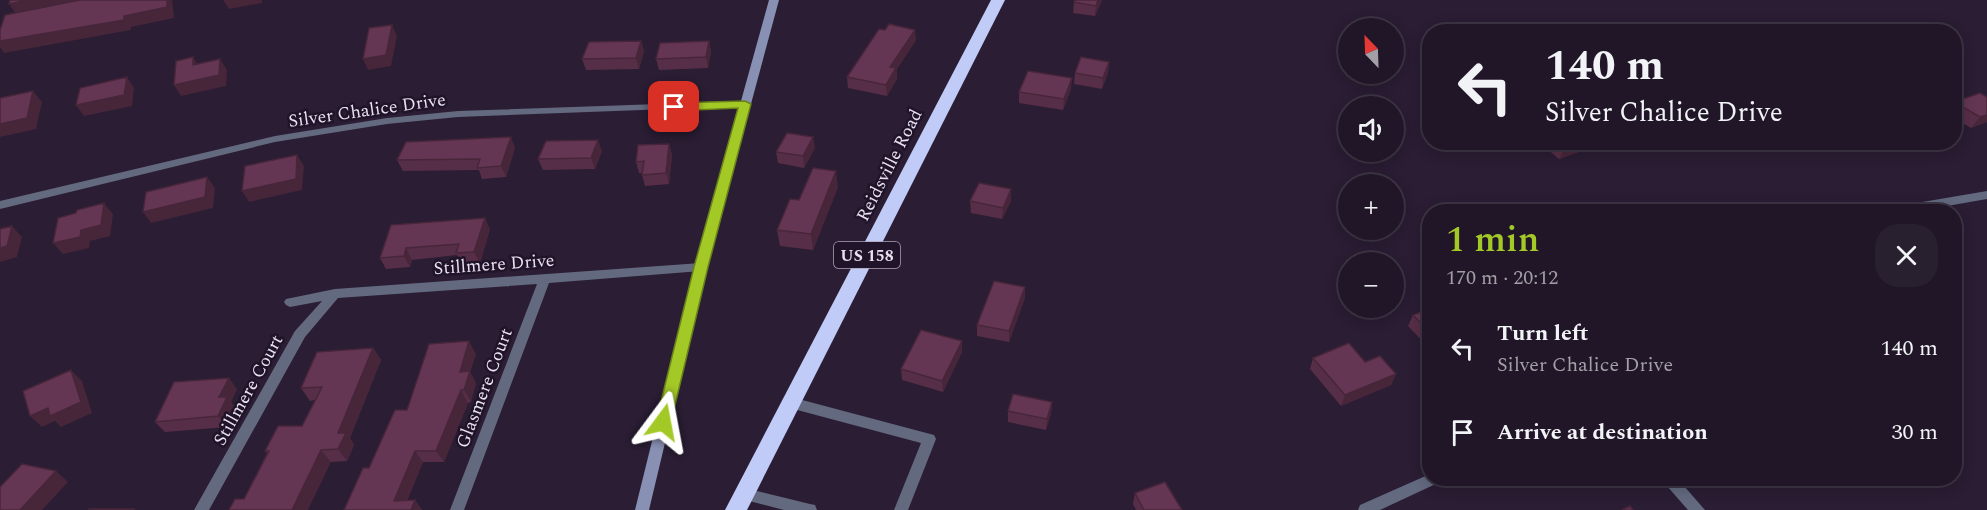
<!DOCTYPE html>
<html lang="en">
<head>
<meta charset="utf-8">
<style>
	body { margin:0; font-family:Spectral,serif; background:#281f2f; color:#f1f3f6; height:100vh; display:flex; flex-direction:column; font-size:22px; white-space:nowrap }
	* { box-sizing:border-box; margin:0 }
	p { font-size:20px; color:#a29fa7 }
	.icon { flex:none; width:33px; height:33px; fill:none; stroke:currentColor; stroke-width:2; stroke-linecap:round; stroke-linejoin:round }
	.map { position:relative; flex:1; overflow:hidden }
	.panel { position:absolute; left:1422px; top:204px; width:540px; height:282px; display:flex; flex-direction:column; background:#201627; border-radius:24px; box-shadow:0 3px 15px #0003,0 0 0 2px #3d3544 }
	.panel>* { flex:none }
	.banner { position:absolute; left:1422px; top:24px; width:540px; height:126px; border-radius:24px; box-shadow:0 3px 15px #0003,0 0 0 2px #3d3544; background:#201627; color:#f1f3f6; overflow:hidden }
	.needle { width:39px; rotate:337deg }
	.buttons { position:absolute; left:1338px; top:18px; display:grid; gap:12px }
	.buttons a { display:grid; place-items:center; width:66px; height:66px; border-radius:50%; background:#201627; box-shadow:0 3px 15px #0003,0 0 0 2px #3d3544; font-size:30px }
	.pin { position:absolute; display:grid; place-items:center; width:51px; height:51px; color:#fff; margin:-26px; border-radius:12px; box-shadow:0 3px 9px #0006 }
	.me { position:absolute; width:66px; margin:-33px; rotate:13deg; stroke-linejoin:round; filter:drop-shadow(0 0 4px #0008) }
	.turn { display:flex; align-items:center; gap:21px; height:126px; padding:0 24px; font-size:27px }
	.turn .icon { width:78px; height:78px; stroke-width:2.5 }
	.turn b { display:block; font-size:42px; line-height:51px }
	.round { display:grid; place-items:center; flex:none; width:63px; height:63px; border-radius:24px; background:#281f2f }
	.head { display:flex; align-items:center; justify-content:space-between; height:102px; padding:0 24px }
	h1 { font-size:36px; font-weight:600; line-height:45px; color:#a3c927 }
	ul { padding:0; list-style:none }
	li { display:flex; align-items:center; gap:18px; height:84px; padding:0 24px }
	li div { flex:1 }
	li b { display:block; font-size:22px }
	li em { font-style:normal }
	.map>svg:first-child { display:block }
</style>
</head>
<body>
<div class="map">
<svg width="1987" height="510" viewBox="0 0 1987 510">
	<rect width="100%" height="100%" fill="#2a1d34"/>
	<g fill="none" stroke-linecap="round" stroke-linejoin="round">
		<path fill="#63697f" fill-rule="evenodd" d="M791 397 934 435 936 439 908 510H894L921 443 786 407 784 403 786 399Z
			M745 488 810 504 815 505 817 510H784L745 500 740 498 738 494 740 490Z"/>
		<path fill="#63697f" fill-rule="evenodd" d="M745 101 749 102 750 104 749 106 458 117 387 124 275 142 0 209V201L275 136 387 118 458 111Z
			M1987 191V199L1913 212H1882L1887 208Z
			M701 263 707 267 701 271 549 283 464 510H450L537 284 338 298 305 337 209 510H194L295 331 322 301 290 307 286 305 284 302 286 299 335 289Z
			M1430 474V478H1442L1440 482 1380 510H1358L1360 505Z
			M1660 478H1677L1705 510H1688Z"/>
		<path fill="#8890b3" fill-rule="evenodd" d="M769 0H779L707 267 649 510H635L695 267Z"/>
		<path fill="#c0cbf7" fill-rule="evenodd" d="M991 0H1005L747 510H725Z"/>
	</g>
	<path fill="#572e47" d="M1102 0 1095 16 1073 13 1074 2Z
		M916 40 897 69V79L887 96 848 88 847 77Z
		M641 41 644 51 639 69 586 70 582 59Z
		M709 41 711 52 708 68 659 70 656 59Z
		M1109 62 1108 73 1102 89 1074 84 1075 73Z
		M1071 89 1063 110 1019 103V92Z
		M1987 97V122L1971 128 1954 118V102Z
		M1539 142H1592L1590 148 1559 159Z
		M669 144 672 155 669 184 645 186 642 175V173H639L636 162Z
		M515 148 506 177 482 179 479 170 403 171 397 160Z
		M815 148 804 168 778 163 776 152Z
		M602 151 595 169 543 170 538 159Z
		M838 187 813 250 780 246 777 230 799 200Z
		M970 201H1011L1002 219 971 213Z
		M391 225 490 229 480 263 461 264 457 255 412 260 410 267 386 269 380 258Z
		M1025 298 1009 342 977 336V325Z
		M1430 309V349L1408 326 1413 315Z
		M373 348 381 360 350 438 354 445 347 461 331 462 244 499 267 453 265 451 302 426 315 400 310 401 301 388Z
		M962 352 943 392 902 380 901 369Z
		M476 354 470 372 476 383 471 402 468 403 444 462H423L407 501 415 500 422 510H344L369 468 407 410Z
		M1313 358 1365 362 1396 374 1391 385 1341 406 1310 369Z
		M237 389 231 402 235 408 227 427 165 432 155 422Z
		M1052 402 1051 413 1046 430 1008 422V411Z
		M1135 493 1182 510H1136L1133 504Z"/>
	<path fill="#47263a" d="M28 0H87L16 14 9 4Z
		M167 0H172L174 18 131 27V30L4 53 0 47V41L124 16Z
		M223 0H262V3L229 9Z
		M1098 0H1102L1095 16 1096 6Z
		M392 25 397 36 391 66 368 70 363 59Z
		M915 30 916 40 897 69V79L887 96 886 85 890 67Z
		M641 41 644 51 639 69 636 58Z
		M709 41 711 52 708 68 706 57Z
		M193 57 200 68 193 65Z
		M220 59 227 70 226 86 181 96 174 85Z
		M1109 62 1108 73 1102 89 1103 78Z
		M127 77 134 88 132 106 84 116 76 105Z
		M1072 78 1071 89 1063 110 1064 99Z
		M33 91 42 102 36 129 0 137V124Z
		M1987 115V122L1971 128 1980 117Z
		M511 137 515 148 506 177 501 166Z
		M813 137 815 148 804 168 803 156Z
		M598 140 602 151 595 169 591 158Z
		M1579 142H1592L1590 148 1559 159 1565 148Z
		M669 144 672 155 669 184 666 173Z
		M297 155 304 166 302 190 249 202 242 191Z
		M836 171 838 187 813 250 811 234Z
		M207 177 215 188 213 208 151 223 143 212Z
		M1011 189V201L1002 219 1003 208Z
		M104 203 113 214 110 236 90 241 89 248 63 254 53 243 81 230Z
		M485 218 490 229 480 263 474 252Z
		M12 226 22 237 17 257 0 262V248Z
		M406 248 412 260 410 267 404 256Z
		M1025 287V298L1009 342V331Z
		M469 341 476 354 470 372 476 383 471 402 464 390 460 372Z
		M962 341V352L943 392 942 381Z
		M373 348 381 360 350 438 354 445 347 461 338 449V433Z
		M71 370 82 381 92 413 61 427 55 421 42 427 30 416Z
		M1396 374 1391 385 1341 406 1345 395Z
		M229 378 237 389 231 402 235 408 227 427 218 416 219 397Z
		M461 390 468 403 444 462 436 451Z
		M1052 402 1051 413 1046 430 1047 419Z
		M321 450 331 462 308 510H292Z
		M415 451 423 462 403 510 394 501Z
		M56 471 68 482 42 510H20Z
		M415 500 422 510H411Z"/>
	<path fill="#653653" stroke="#47263a" stroke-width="1.5" d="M10 0H28L9 4Z
		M80 0H167V7L124 16V20L0 41V30L5 15Z
		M1075 0H1098L1096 6 1074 2Z
		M889 24 915 30 890 67 896 68 886 85 847 77 879 29 885 30Z
		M392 25 386 55 363 59 369 28Z
		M1663 28 1668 32H1651Z
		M641 41 636 58 582 59 589 42Z
		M709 41 706 57 656 59 660 43Z
		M193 57V65L220 59 219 75 174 85 176 61Z
		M1081 57 1109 62 1103 78 1075 73Z
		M1028 71 1072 78 1064 99 1019 92Z
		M127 77 124 95 76 105 80 88Z
		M33 91 27 118 0 124V98Z
		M1980 93 1987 97V115L1980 117 1954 102Z
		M787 133 813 137 803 156 776 152Z
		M511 137 501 166 477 168 480 159 397 160 406 142Z
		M598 140 591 158 538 159 546 141Z
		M1558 142H1579L1565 148Z
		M669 144 666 173 642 175 644 161 636 162 638 145Z
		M297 155 296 179 242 191 245 166Z
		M813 168 836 171 811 234 777 230 790 199 799 200Z
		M207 177 205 197 143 212 146 192Z
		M979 183 1011 189 1003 208 970 201Z
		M104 203 101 225 81 230 80 237 53 243 58 218 76 213 77 210Z
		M485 218 474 252 456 253 459 244 406 248 404 256 380 258 391 225Z
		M12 226 7 246 0 248V229Z
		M994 281 1025 287 1009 331 977 325Z
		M1430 309V332L1413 315Z
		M921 330 962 341 942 381 901 369Z
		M469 341 460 372 470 371 464 390H461L436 451H415L394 501 415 500 411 510H344L363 468H369L395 410H407L429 344Z
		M1349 343 1365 362 1380 356 1396 374 1345 395 1313 358Z
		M373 348 338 433H346L338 449 321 450 292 510H229L235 499H244L269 451H265L278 426H302L322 387 301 388 317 352Z
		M71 370 81 402 50 416 48 408 30 416 23 391Z
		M229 378 219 397H227L218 416 155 422 174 382Z
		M1013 394 1052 402 1047 419 1008 411Z
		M22 464 56 471 20 510H0V487Z
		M1165 482 1182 510H1144L1135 493Z
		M1630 506 1633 510H1622Z
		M88 509H134L133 510Z"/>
	<path fill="#a3c927" stroke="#6a8319" stroke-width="1.5" d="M745 101 751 104 708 267 671 422 669 426 663 428 658 426 656 422 694 267 738 108 674 111 668 107 674 103Z"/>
	<g text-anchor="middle" stroke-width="5" stroke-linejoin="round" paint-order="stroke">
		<rect fill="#20142a" stroke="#ada4b5" stroke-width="1.5" x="834" y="242" width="66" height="26" rx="4.5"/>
		<g font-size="16" font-weight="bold" fill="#e9e1f0">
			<text x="867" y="261">US 158</text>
		</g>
		<g font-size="18" fill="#e9e1f0" stroke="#20142a">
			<text transform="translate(367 110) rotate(-8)" y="6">Silver Chalice Drive</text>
			<text transform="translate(889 165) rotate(-63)" y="6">Reidsville Road</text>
			<text transform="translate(494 264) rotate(-4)" y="6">Stillmere Drive</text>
			<text transform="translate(484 388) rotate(-69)" y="6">Glasmere Court</text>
			<text transform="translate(248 390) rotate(-61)" y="6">Stillmere Court</text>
		</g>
	</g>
</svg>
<div class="buttons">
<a><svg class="needle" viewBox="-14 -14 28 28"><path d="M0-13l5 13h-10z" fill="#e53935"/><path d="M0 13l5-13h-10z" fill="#a29fa7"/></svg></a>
<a><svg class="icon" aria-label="sound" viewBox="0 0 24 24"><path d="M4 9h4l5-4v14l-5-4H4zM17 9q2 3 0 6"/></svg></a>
<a>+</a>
<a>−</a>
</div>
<div class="pin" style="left:674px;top:107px;background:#d93025"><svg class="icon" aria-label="arrive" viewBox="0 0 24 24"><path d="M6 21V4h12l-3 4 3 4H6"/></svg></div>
<svg class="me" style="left:663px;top:422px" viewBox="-20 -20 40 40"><path d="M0-17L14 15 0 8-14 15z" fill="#a3c927" stroke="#fff" stroke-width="4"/></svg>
<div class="banner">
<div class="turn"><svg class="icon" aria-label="left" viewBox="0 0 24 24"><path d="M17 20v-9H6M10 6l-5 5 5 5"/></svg><div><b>140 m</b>Silver Chalice Drive</div></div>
</div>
<section class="panel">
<div class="head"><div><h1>1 min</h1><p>170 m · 20:12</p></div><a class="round"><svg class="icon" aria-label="close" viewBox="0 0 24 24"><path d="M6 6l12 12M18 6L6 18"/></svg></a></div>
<ul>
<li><svg class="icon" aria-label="left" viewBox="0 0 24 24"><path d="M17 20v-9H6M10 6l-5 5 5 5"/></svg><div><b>Turn left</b><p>Silver Chalice Drive</p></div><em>140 m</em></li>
<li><svg class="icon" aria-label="arrive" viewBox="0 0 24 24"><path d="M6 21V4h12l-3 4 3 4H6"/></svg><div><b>Arrive at destination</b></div><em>30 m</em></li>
</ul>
</section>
</div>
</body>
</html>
